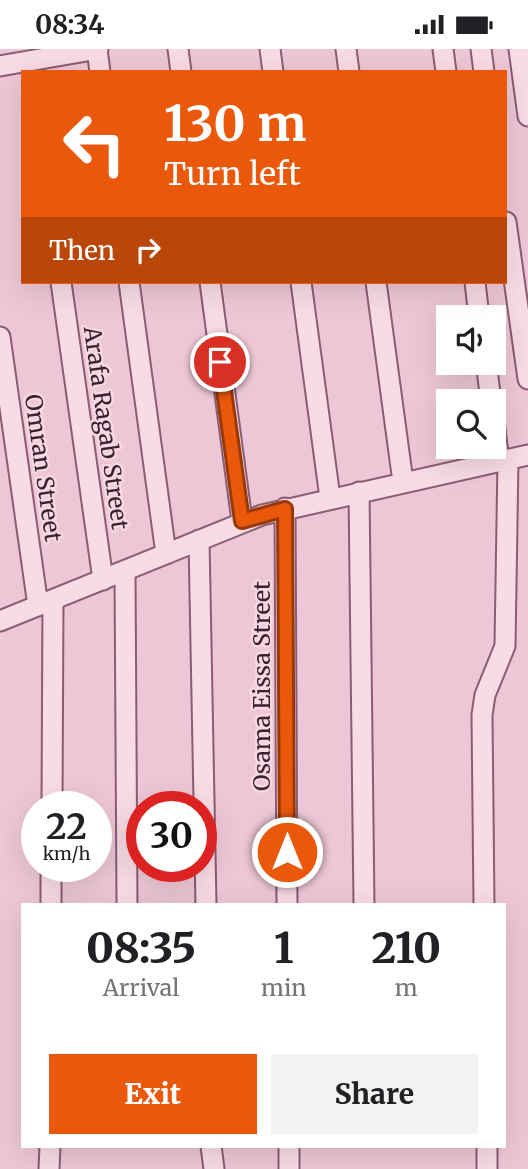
<!DOCTYPE html>
<html lang="en">
<head>
<meta charset="utf-8">
<style>
	body { margin:0; font-family:Merriweather,serif; background:#f2f2f2; color:#202124; height:100vh; display:flex; flex-direction:column; font-size:26px; white-space:nowrap }
	* { box-sizing:border-box; margin:0 }
	p { font-size:23px; color:#757577 }
	.icon { flex:none; width:38px; height:38px; fill:none; stroke:currentColor; stroke-width:2; stroke-linecap:round; stroke-linejoin:round }
	.map { position:relative; flex:1; overflow:hidden }
	.panel { position:absolute; left:21px; top:854px; width:485px; height:245px; display:flex; flex-direction:column; background:#fff; border-radius:0px; box-shadow:0 7px 28px #0002 }
	.panel>* { flex:none }
	.guide { position:absolute; left:21px; top:21px; width:486px; height:214px; border-radius:0px; box-shadow:0 7px 28px #0002; background:#ea580c; color:#fff; overflow:hidden }
	.buttons { position:absolute; left:436px; top:256px; display:grid; gap:14px }
	.buttons a { display:grid; place-items:center; width:70px; height:70px; border-radius:0px; background:#fff; box-shadow:0 7px 28px #0002; font-size:35px }
	.speed { position:absolute; left:21px; top:742px; display:flex; gap:14px; font-size:35px; font-weight:700; text-align:center }
	.speed>* { display:grid; place-content:center; width:91px; height:91px; border-radius:50%; background:#fff; box-shadow:0 7px 28px #0002; line-height:1 }
	.speed small { font-size:18px; font-weight:400 }
	.speed .limit { border:10px solid #d22; background:#fff; color:#111 }
	.pin { position:absolute; display:grid; place-items:center; width:60px; height:60px; color:#fff; margin:-30px; border:4px solid #fff; border-radius:50%; box-shadow:0 2px 7px #0007 }
	.me { position:absolute; width:77px; margin:-38px; rotate:0deg; stroke-linejoin:round; filter:drop-shadow(0 0 5px #0008) }
	.turn { display:flex; align-items:center; gap:24px; height:147px; padding:0 28px; font-size:32px }
	.turn .icon { width:91px; height:91px; stroke-width:2.5 }
	.turn b { display:block; font-size:49px; line-height:60px }
	.then { display:flex; align-items:center; height:66px; padding:0 28px; background:#0003; gap:14px; font-size:26px }
	.eta { display:flex; justify-content:space-evenly; align-items:center; height:119px; text-align:center }
	.eta b { font-size:42px; font-weight:800; line-height:49px }
	.action { display:flex; gap:14px; margin-top:auto; padding:14px 28px }
	.action a { flex:1; height:80px; border-radius:0px; background:#ea580c; color:#fff; font-size:28px; font-weight:800; line-height:80px; text-align:center }
	.action a+a { background:#f2f2f2; color:#202124 }
	.status { display:flex; justify-content:space-between; align-items:center; height:49px; padding:0 35px; background:#fff; direction:ltr }
	.status svg { height:19px; fill:currentColor }
	.map>svg:first-child { display:block }
</style>
</head>
<body>
<div class="status"><b>08:34</b><svg viewBox="0 0 49 12"><path d="M0 12V9h3v3zM5 12V6h3v6zM10 12V3h3v9zM15 12V0h3v12zM26 1h20v11H26zM47 4h2v5h-2z"/></svg></div>
<div class="map">
<svg width="528" height="1120" viewBox="0 0 528 1120">
	<rect width="100%" height="100%" fill="#eec7d6"/>
	<g fill="none" stroke-linecap="round" stroke-linejoin="round">
		<g stroke="#8a5d75" stroke-width="23">
			<path id="street" d="M97 0 100 23
				M178 0 181 23
				M270 0 273 23
				M346 0 349 23
				M443 0 446 23
				M481 0 484 23
				M519 0 528 67
				M0 17 98 0
				M506 173 528 330
				M61 233 103 531
				M129 233 166 505
				M210 233 242 472
				M301 233 330 449
				M376 233 403 433
				M475 233 479 268
				M0 288 38 557
				M486 313 491 352
				M494 372 499 413
				M359 443 364 856
				M285 459 287 856
				M199 491 206 856
				M125 522 127 856
				M0 572 262 466 528 406
				M52 758 53 551
				M51 856V817
				M484 856 482 666 485 646 505 597 508 411
				M211 1097 214 1120
				M289 1097V1120
				M487 1097V1120
				M49 1120 50 1097"/>
		</g>
		<use href="#street" stroke="#f9dbe6" stroke-width="19"/>
	</g>
	<g fill="none" stroke-linecap="round" stroke-linejoin="round">
		<g stroke="#983908" stroke-width="18">
			<path id="route" d="M220 313 242 472 285 460 287 803"/>
		</g>
		<use href="#route" stroke="#ea580c" stroke-width="12"/>
	</g>
	<g text-anchor="middle" stroke-width="5" stroke-linejoin="round" paint-order="stroke">
		<g font-size="23" fill="#3b2030" stroke="#f6d7e2">
			<text transform="translate(106 379) rotate(82)" y="8">Arafa Ragab Street</text>
			<text transform="translate(43 419) rotate(82)" y="8">Omran Street</text>
			<text transform="translate(262 637) rotate(-90)" y="8">Osama Eissa Street</text>
		</g>
	</g>
</svg>
<div class="buttons">
<a><svg class="icon" aria-label="sound" viewBox="0 0 24 24"><path d="M4 9h4l5-4v14l-5-4H4zM17 9q2 3 0 6"/></svg></a>
<a><svg class="icon" aria-label="search" viewBox="0 0 24 24"><circle cx="10" cy="10" r="6"/><path d="M15 15l6 6"/></svg></a>
</div>
<div class="speed"><div>22<small>km/h</small></div><div class="limit">30</div></div>
<div class="pin" style="left:220px;top:313px;background:#d93025"><svg class="icon" aria-label="arrive" viewBox="0 0 24 24"><path d="M6 21V4h12l-3 4 3 4H6"/></svg></div>
<svg class="me" style="left:287px;top:803px" viewBox="-20 -20 40 40"><circle r="17" fill="#ea580c" stroke="#fff" stroke-width="3"/><path d="M0-11L8 9 0 5-8 9z" fill="#fff"/></svg>
<div class="guide">
<div class="turn"><svg class="icon" aria-label="left" viewBox="0 0 24 24"><path d="M17 20v-9H6M10 6l-5 5 5 5"/></svg><div><b>130 m</b>Turn left</div></div>
<div class="then">Then<svg class="icon" aria-label="right" viewBox="0 0 24 24"><path d="M7 20v-9h11M14 6l5 5-5 5"/></svg></div>
</div>
<section class="panel">
<div class="eta">
<div><b>08:35</b><p>Arrival</p></div>
<div><b>1</b><p>min</p></div>
<div><b>210</b><p>m</p></div>
</div>
<div class="action"><a>Exit</a><a>Share</a></div>
</section>
</div>
</body>
</html>
